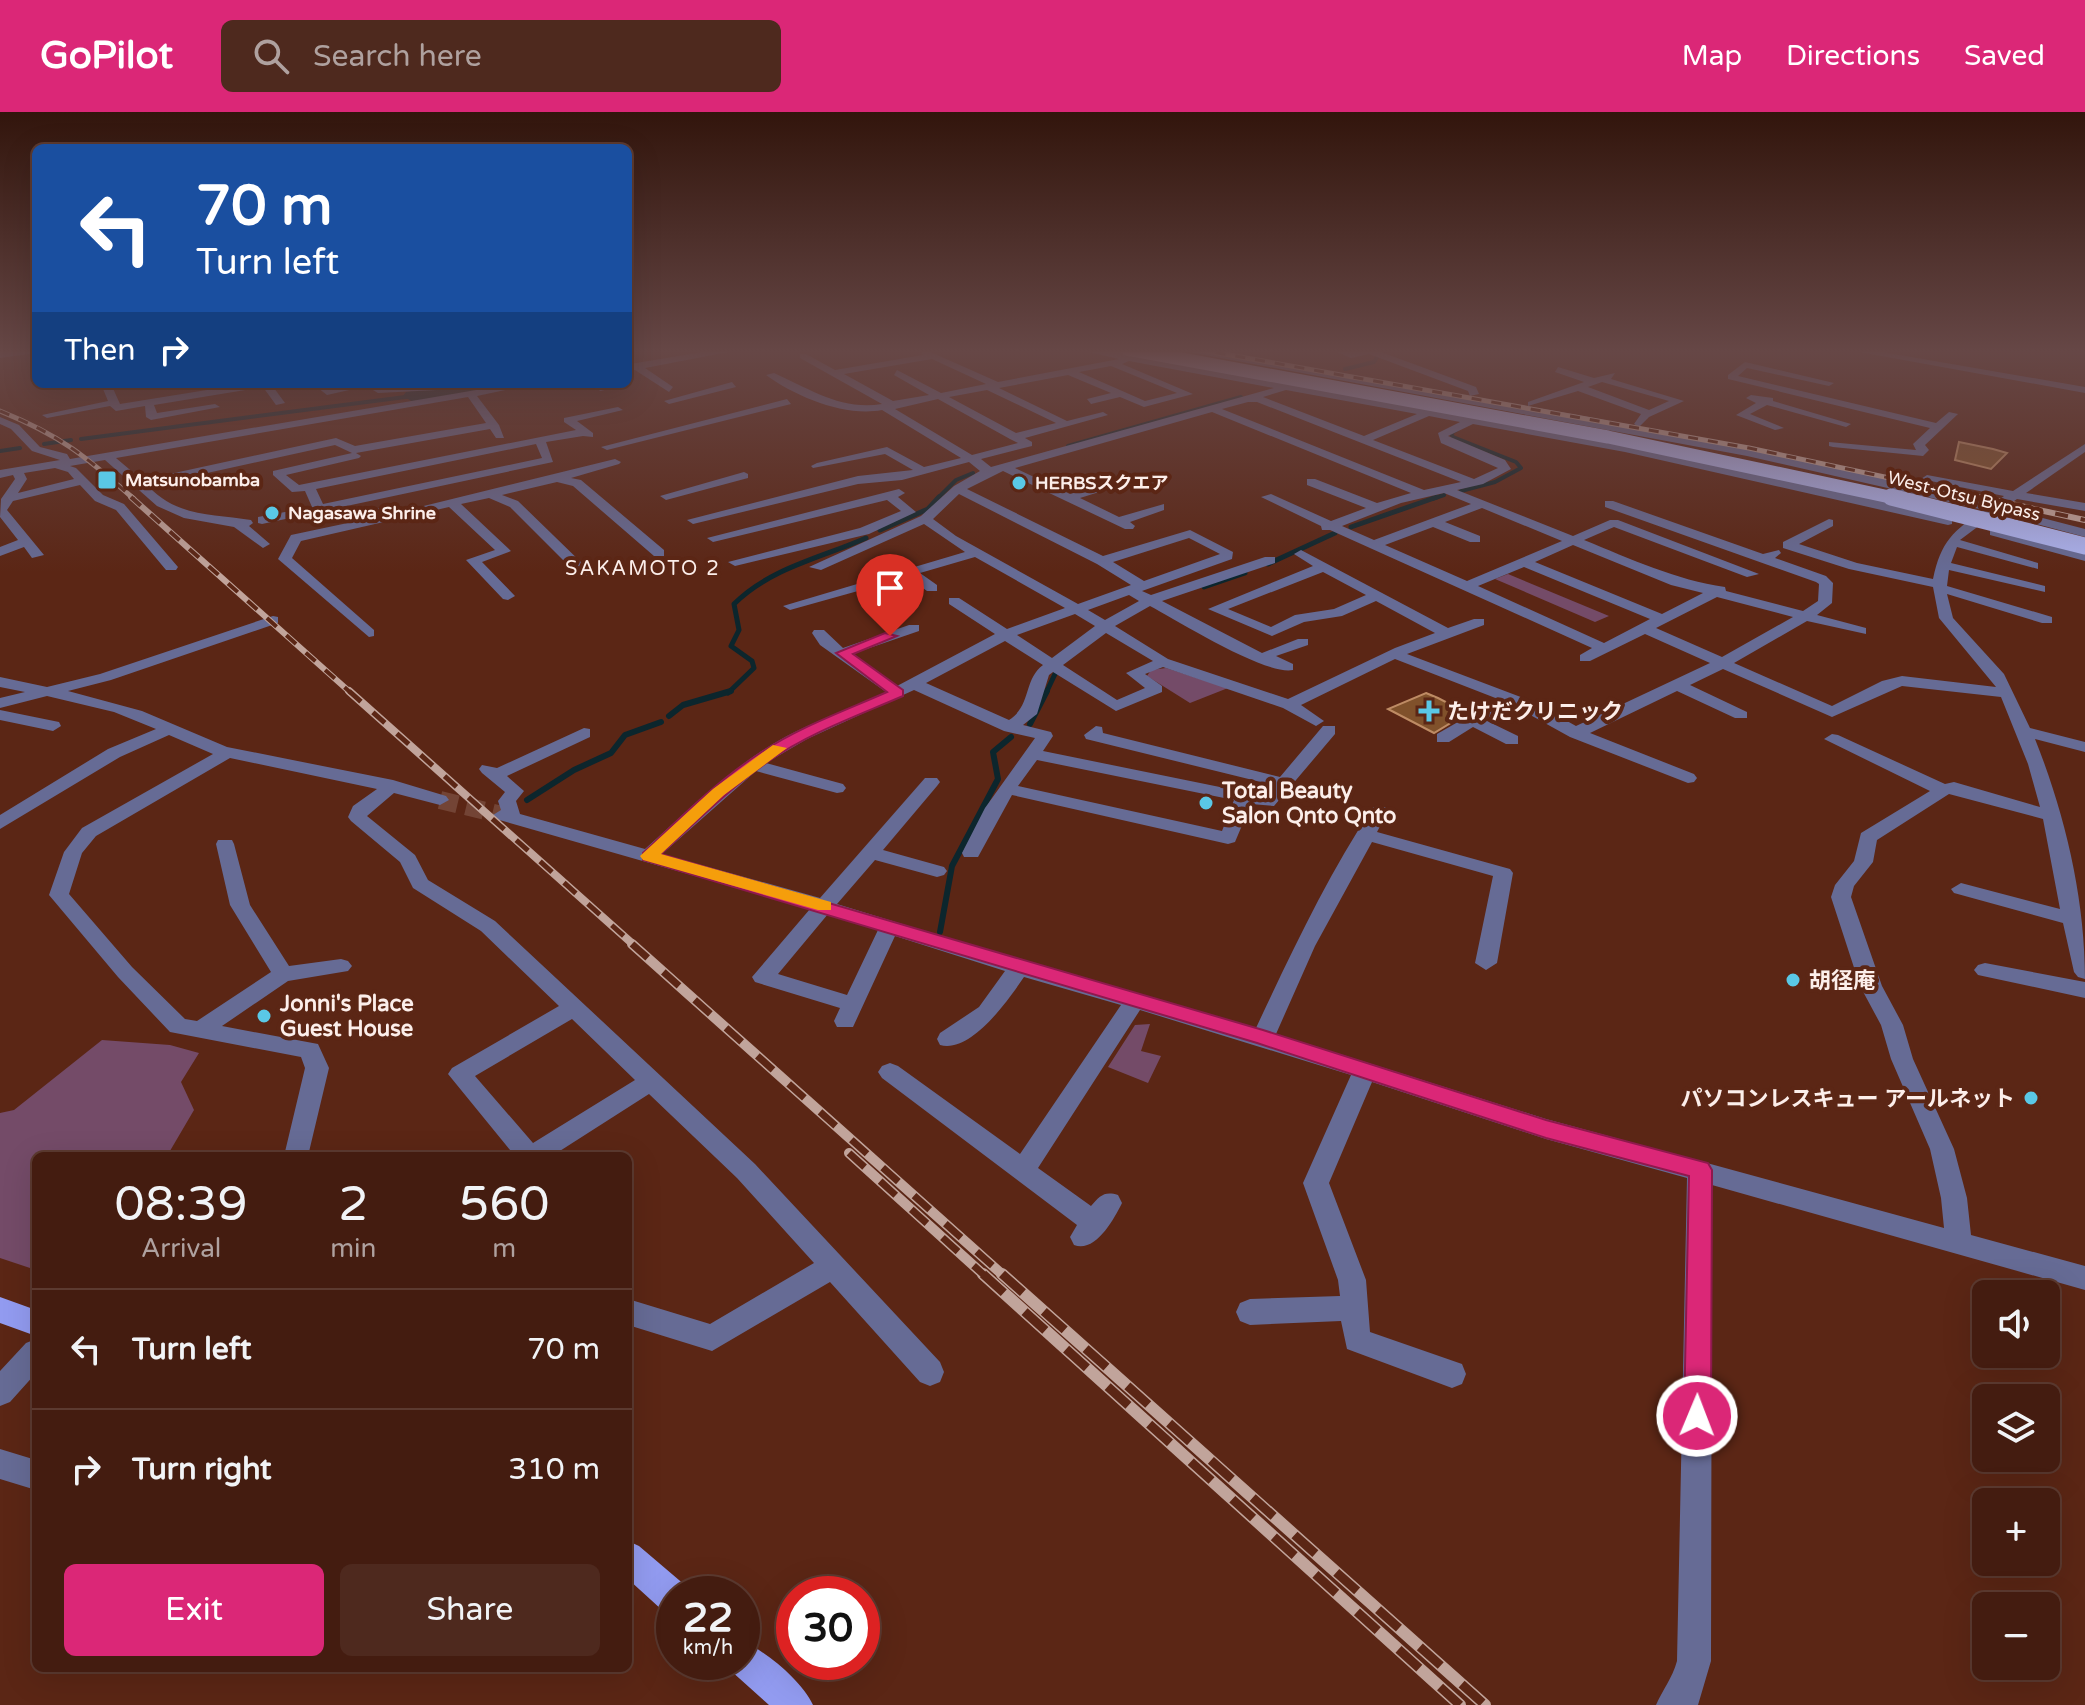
<!DOCTYPE html>
<html lang="en">
<head>
<meta charset="utf-8">
<style>
	body { margin:0; font-family:"Varela Round","Noto Sans JP",sans-serif; background:#4e291e; color:#f1f3f6; height:100vh; display:flex; flex-direction:column; font-size:30px; white-space:nowrap }
	* { box-sizing:border-box; margin:0 }
	p { font-size:26px; color:#afa19f }
	.icon { flex:none; width:44px; height:44px; fill:none; stroke:currentColor; stroke-width:2; stroke-linecap:round; stroke-linejoin:round }
	.map { position:relative; flex:1; overflow:hidden }
	.drawer { position:absolute; left:32px; top:1040px; width:600px; height:520px; display:flex; flex-direction:column; background:#441c10; border-radius:12px; box-shadow:0 8px 32px #0002,0 0 0 2px #5c3a30 }
	.drawer>* { flex:none }
	.banner { position:absolute; left:32px; top:32px; width:600px; height:244px; border-radius:12px; box-shadow:0 8px 32px #0002,0 0 0 2px #5c3a30; background:#1a4fa0; color:#fff; overflow:hidden }
	.buttons { position:absolute; left:1972px; top:1168px; display:grid; gap:16px }
	.buttons a { display:grid; place-items:center; width:88px; height:88px; border-radius:12px; background:#441c10; box-shadow:0 8px 32px #0002,0 0 0 2px #5c3a30; font-size:40px }
	.speed { position:absolute; left:656px; top:1464px; display:flex; gap:16px; font-size:40px; font-weight:700; text-align:center }
	.speed>* { display:grid; place-content:center; width:104px; height:104px; border-radius:50%; background:#441c10; box-shadow:0 8px 32px #0002,0 0 0 2px #5c3a30; line-height:1 }
	.speed small { font-size:20px; font-weight:400 }
	.speed .limit { border:12px solid #d22; background:#fff; color:#111 }
	.pin { position:absolute; display:grid; place-items:center; width:68px; height:68px; color:#fff; margin:-82px -34px; border-radius:50% 50% 50% 0; rotate:-45deg; box-shadow:0 0 8px #0007 }
	.pin .icon { rotate:45deg }
	.me { position:absolute; width:88px; margin:-44px; rotate:1deg; stroke-linejoin:round; filter:drop-shadow(0 0 6px #0008) }
	.turn { display:flex; align-items:center; gap:28px; height:168px; padding:0 32px; font-size:36px }
	.turn .icon { width:104px; height:104px; stroke-width:2.5 }
	.turn b { display:block; font-size:56px; line-height:68px }
	.then { display:flex; align-items:center; height:76px; padding:0 32px; background:#0003; gap:16px; font-size:30px }
	.eta { display:flex; justify-content:space-evenly; align-items:center; height:136px; text-align:center }
	.eta b { font-size:48px; font-weight:600; line-height:56px }
	.cta { display:flex; gap:16px; margin-top:auto; padding:16px 32px }
	.cta a { flex:1; height:92px; border-radius:12px; background:#db2777; color:#fff; font-size:32px; font-weight:600; line-height:92px; text-align:center }
	.cta a+a { background:#4e291e; color:#f1f3f6 }
	ul { padding:0; list-style:none }
	li { display:flex; align-items:center; gap:24px; height:120px; padding:0 32px; border-top:2px solid #5c3a30 }
	li div { flex:1 }
	li b { display:block; font-size:30px }
	li em { font-style:normal }
	header { display:flex; align-items:center; gap:48px; box-sizing:border-box; height:112px; padding:0 40px; background:#db2777; color:#fff }
	header strong { font-size:38px }
	nav { display:flex; gap:44px; margin-inline-start:auto; font-size:28px }
	.search { width:560px; height:72px; background:#4e291e; display:flex; align-items:center; gap:20px; box-sizing:border-box; padding:0 28px; border-radius:12px; color:#afa19f; font-size:30px }
	.map>svg:first-child { display:block }
</style>
</head>
<body>
<header>
<strong>GoPilot</strong>
<div class="search"><svg class="icon" aria-label="search" viewBox="0 0 24 24"><circle cx="10" cy="10" r="6"/><path d="M15 15l6 6"/></svg>Search here</div>
<nav><a>Map</a><a>Directions</a><a>Saved</a></nav>
</header>
<div class="map">
<svg width="2085" height="1593" viewBox="0 0 2085 1593">
	<rect width="100%" height="100%" fill="#5b2615"/>
	<path fill="#744b68" d="M1508 462 1609 504 1595 510 1495 467Z
		M1166 556 1228 576 1190 591 1147 564 1151 558Z
		M1150 912 1141 939 1161 944 1148 971 1108 955 1135 913Z
		M102 928 170 933 199 941 181 970 194 998 167 1044H36V1158L0 1146V1001L14 998Z"/>
	<g fill="none" stroke-linecap="round" stroke-linejoin="round">
		<path stroke="#0c262d" stroke-width="4" d="M1381 240 1391 237
			M1345 257 1374 250 1377 245
			M1458 317 1451 321 1453 325 1516 350 1521 356 1495 370 1461 379
			M81 327 413 284
			M44 332 71 328
			M1068 334 1241 285
			M0 339 20 336
			M937 387 956 368 973 361
			M1432 387 1444 383"/>
		<path stroke="#0c262d" stroke-width="5" d="M1351 415 1437 385
			M880 418 928 397 939 385
			M1268 452 1335 421
			M1204 475 1245 461
			M728 581 754 556 752 549 731 534 739 518 734 492C770 456 821 446 866 426
			M1046 581 1055 562"/>
		<path stroke="#0c262d" stroke-width="6" d="M669 604 683 593 731 579
			M1030 612 1047 579
			M527 688 574 658 611 641 625 623 661 610
			M940 820 952 754 998 667 993 640 1011 625"/>
		<path fill="#0c262d" fill-rule="evenodd" d="M450 272H497L487 278 413 290 403 284 406 280Z"/>
	</g>
	<path fill="#80512b" stroke="#be8b64" stroke-width="2" d="M1959 330 1993 337 2007 341 1991 357 1955 348Z
		M1426 581 1438 586 1467 601 1434 621 1388 597Z"/>
	<g fill="none" stroke-linecap="round" stroke-linejoin="round">
		<path stroke="#734435" stroke-width="18" stroke-dasharray="18 9" stroke-linecap="butt" d="M440 688 502 703"/>
		<path fill="#666b95" fill-rule="evenodd" d="M36 237V241L0 246V240Z
			M721 237H744L645 256 673 275 669 280 635 258 628 259V253L636 251Z
			M1076 237H1122L1151 243V247L1625 334 1893 391 1899 387 1903 388 1904 394 1952 406V412L1948 413 1625 340 1473 312 1448 324 1505 348 1511 357 1483 372 1457 378 1573 424 1610 408H1618L1759 462 1747 465 1614 415 1584 428C1631 447 1676 468 1725 475L1726 479 1803 499 1818 489 1819 472 1816 470 1605 395V389H1613L1763 442 1779 438 1781 441 1775 446 1826 464 1833 471 1832 491 1817 503 1866 516V522L1807 509 1734 551 1832 594 1882 569 1902 564 1996 575 1939 506 1933 475 1849 457 1783 436V430L1829 407 1833 408V414L1799 432 1857 451 1933 467C1941 429 1953 419 1984 398L1747 344 1173 237H1195C1461 284 1731 323 1992 393L2004 384 1921 367 1927 363 2013 379 2085 332V340L2026 381 2085 391V399L2017 387 2004 396 2085 417V425L1996 401 1960 428 2038 451V457L1957 435 1951 451 2045 474V480L1949 458 1947 474 2052 505V511H2042L1947 482 1953 506 2004 562 2030 616 2085 630V640L2035 627C2065 702 2085 786 2085 867L2078 865 2074 860 2063 811 1954 781 1951 777 1961 771 2060 797 2043 707 1949 682 1877 728 1873 750 1854 774 1851 785 1882 874 1903 913 1913 947 1954 1037 1967 1086 1971 1123 2085 1154V1178L1712 1073 1711 1549 1698 1593H1656C1663 1577 1672 1567 1677 1549L1687 1066 1546 1027 1372 970 1329 1071 1366 1168 1370 1220 1462 1252 1466 1262 1462 1272 1452 1276 1347 1237 1341 1209 1250 1213 1240 1209 1236 1200 1240 1191 1250 1187 1340 1184 1338 1168 1303 1071 1351 963 1140 898 1038 1056 1091 1094C1100 1084 1104 1079 1118 1083L1122 1091C1113 1109 1095 1141 1074 1133L1070 1125 1077 1113 882 966 878 960 882 954 890 951 898 954 1020 1042 1121 893 1024 865C1009 887 971 942 940 933L937 927 940 921 979 895 1005 859 895 824 853 915H837L834 909 840 896 755 870 752 865 810 797 496 707 493 703 501 698 498 689 505 680 482 661 479 657 482 653 497 656 584 616 590 617V625L507 664 524 679 516 689 520 702 645 737C692 695 738 648 795 620 824 605 856 596 886 580L820 533 812 521 814 518H824L843 536 909 513H919V519L852 542 897 574 995 522 949 492V486H959L1007 517 1065 496 975 445 920 461 937 473V479H927L908 465 790 498 783 494 965 440 924 412 821 458 809 455 921 404 954 374 980 359 969 350 902 368 858 372 693 412 687 408 858 364 913 358 885 342 813 356 811 354 817 351 887 335 924 355 961 346 882 298C845 305 796 285 766 263L774 261C810 277 842 299 882 292L800 246V242H806L835 258 923 243 921 241 926 238 998 270 1119 247ZM932 247 986 272 941 281 897 258 894 263 929 283 893 289 844 262ZM1129 249 1274 276 991 355 981 347 1032 334V330L1025 326 1108 303 1103 300 1067 309 999 276 1068 263 1111 281 1087 287 1091 292 1120 285 1144 295 1193 282 1122 252ZM1111 254 1177 281 1145 289 1079 260ZM987 278 1056 311 1016 321 949 285ZM1286 278 1417 302 1364 324 1263 285ZM938 287 1010 327 1018 331 972 343 895 297ZM1248 290H1257L1461 370 1424 378 1222 297ZM1212 300 1411 381 1377 391 1315 367H1307V373L1366 396 1331 409 1271 382 1261 385 1321 414 1322 418H1330L1592 536 1580 543V549H1590L1645 522 1710 551 1576 614 1531 589 1407 542 1484 513V507H1474L1448 516 1301 438 1294 442 1313 454 1208 497 1272 524 1304 510 1342 504 1376 489 1435 521 1395 536 1288 587 1168 547 1115 514 1150 494C1178 509 1266 564 1293 558V552L1276 544 1308 533V527H1298L1262 541 1162 489 1275 451V445H1265L1151 483 1142 479 1232 447 1233 440 1190 418 1103 444 967 377 1003 359 1125 417H1133L1135 414 1130 410 1164 398V392L1119 405 1080 386 1115 375V369L1070 382 1015 356ZM1429 304 1460 310 1438 321 1441 331 1498 356 1474 367 1373 328ZM1444 381 1471 392 1374 428 1342 414 1401 391ZM959 382 1097 452 1131 473 1078 492 956 424 933 407ZM1482 396 1562 429 1467 469 1385 433 1433 415 1470 430H1480V424L1445 410ZM1189 426 1220 442 1144 469 1113 450ZM1573 433 1671 473 1703 481 1662 502 1535 450ZM1524 455 1650 507 1604 531 1478 474ZM1323 460 1366 483 1334 497 1295 503 1271 515 1228 497ZM1129 483 1139 489 1105 508 1088 498ZM1717 485 1793 505 1722 545 1656 516ZM1075 502 1095 514 1052 546 1017 523ZM1106 521 1153 549 1126 561 1145 576 1117 588 1063 553ZM1005 529 1043 553C1023 568 1032 593 1009 608L926 571ZM1395 547 1498 587 1437 622V630H1449L1473 615 1506 632H1518V624L1485 608 1512 593 1570 625 1688 671 1694 670 1697 666 1694 662 1590 621 1677 579 1735 606H1747V600L1690 573 1723 557 1832 605 1902 574 2001 585 2028 652 2040 695 1954 670 1945 672 1838 623 1832 622 1824 627 1930 679 1861 721 1854 749 1835 773 1831 785 1860 874 1881 913 1891 947 1930 1037 1941 1086 1944 1116 1546 1007 1276 922 1315 834 1372 730 1493 764 1475 851 1486 858 1497 851 1513 761 1510 757 1377 720 1388 699 1385 695H1373C1328 763 1291 841 1256 916L1025 850 837 792 875 748 937 765 944 763 947 759 944 755 883 738 937 674 940 670 937 666H925L820 786 662 742 756 659 837 681 843 680 846 676 843 672 766 651 807 627 914 578 1004 619 1035 626 985 696 962 741 964 745H978L1012 683 1228 732 1235 730 1251 692 1274 694 1335 622V614H1323L1280 665 1103 621 1102 615 1096 614 1084 623 1086 627 1273 673 1264 684 1043 639 1053 624 1051 620 1023 613 1037 602 1049 563 1053 560 1116 599 1162 580V574L1145 562 1163 555 1283 596 1316 614 1324 609 1301 593ZM1037 648 1234 688 1222 719 1018 674ZM828 802 878 818 847 883 778 862Z
			M1330 237 1352 240 1386 237 1381 240 1476 275 1479 282 1470 284 1468 279 1369 242 1351 246Z
			M1843 237H1865L2085 275V281Z
			M1745 250 1834 271 1829 274 1747 256 1738 264 1936 311 1949 300 1958 302 1925 333 1929 338 1923 344 1833 335 1829 334V330L1916 338 1913 332 1930 316 1728 267V263Z
			M1558 255 1594 266 1615 261 1611 267 1684 289 1649 305 1639 315 1634 312 1641 302 1578 279 1528 294V290L1584 270 1555 260ZM1602 270 1669 289 1649 298 1588 275Z
			M732 270 736 275 669 292 664 289Z
			M101 272H111L120 292 244 272H271L285 291 276 293 263 275 154 293 157 301 215 292 220 295 151 308 146 305 145 294 116 299 110 294 47 306 42 303 108 289Z
			M313 272H324L329 277 376 272 327 283Z
			M511 272H534L477 284 499 313 504 326H496L490 317 356 341 361 344 359 346 286 363 299 373 309 371 576 318 564 310V306L618 295 623 298 577 309 593 321V325L583 324 546 330 553 350 262 412 258 411V405L312 395 305 379 292 380 273 363V359L352 341 335 333 148 374C177 405 213 402 251 408L253 411 249 414 270 432 263 436 234 415 184 406 157 394 105 348 70 354 76 356 103 383 124 392 178 455 176 458H166L116 398 95 389 80 373 13 389 7 398 44 443 32 446 24 435 0 444V435L18 428 0 405 1 387 15 367 13 363 0 366V358L60 348 32 339 11 317 0 312V305L19 313 40 335 67 342 70 347ZM468 285 486 311 355 334 336 326 142 368 116 346ZM536 332 542 346 323 392 316 377ZM55 356 68 360 74 367 18 381 27 367 24 361Z
			M595 272H605L609 277 600 279Z
			M433 273 437 278 378 281 373 278 378 275Z
			M1751 283 1773 286V289L1851 312 1846 315 1767 293 1750 302 1784 316 1775 318 1736 303 1756 291 1746 286Z
			M787 287 791 292 607 338 601 335Z
			M615 347 621 350 619 352 571 366 581 368 664 438V444H654L573 374 557 370 502 383 518 389 588 457V463L573 465 574 459 510 395 489 386 461 392 511 439 482 450 515 484 508 488 503 487 466 448 495 438 449 395 301 429 292 446 374 518V524L369 525 278 447 291 423 376 405 374 396H382L387 403Z
			M744 360 748 362V366L666 388 660 384Z
			M899 377 905 381 898 385 916 400 869 422 735 454 728 450 860 416 901 399 887 388 713 430 707 426Z
			M1990 417 2085 441V449L1990 423Z
			M273 504 278 505V511L111 568 68 579 142 599 227 635 393 668 446 684 449 688 440 693 394 681 367 704 415 743 428 768 495 809 755 1052 940 1250 944 1260 940 1270 930 1274 920 1270 830 1170 712 1239 628 1213V1187L710 1212 814 1151 737 1066 649 982 552 1044H515L448 962 452 956 559 894 481 819 413 776 400 750 351 709 348 705 353 694 377 677 230 646 96 724 82 741 69 782 132 855 185 907 197 909 271 860 230 793 216 732 218 728H232L234 732 250 793 289 854 341 847 348 849 352 854 348 859 288 869 222 914 318 932 329 956 308 1044H284L305 956 301 945 170 920 118 865 49 783 64 740 82 716 213 642 169 623 120 645 0 717V703L108 637 156 617 114 600 47 584 0 596V586L25 580 0 575V565L47 575 100 562ZM572 907 635 968 533 1031 475 964Z
			M0 598 59 610 61 614 53 619 0 608Z
			M1985 851 2085 870V886L1978 863 1974 858 1978 853Z
			M36 1227V1261L10 1290 0 1294V1259L26 1231Z
			M0 1337 36 1348V1378L0 1367Z"/>
		<path fill="#929bf0" fill-rule="evenodd" d="M0 1185 36 1198V1224L0 1211Z
			M628 1429 639 1434 686 1474 689 1482H674V1503L662 1498 628 1467Z
			M742 1529C766 1539 802 1569 813 1593H769L730 1558 727 1550H742Z"/>
		<g stroke="#c1a49b" stroke-width="5">
			<path id="rail-far4" d="M1196 237 1749 336 1988 387
				M0 299C62 324 85 344 134 387"/>
		</g>
		<g stroke="#c1a49b" stroke-width="6">
			<path id="rail-far3" d="M131 385 351 581
				M1979 385 2085 408"/>
		</g>
		<g stroke="#c1a49b" stroke-width="8">
			<path id="rail-far2" d="M349 579 635 834"/>
		</g>
		<g stroke="#c1a49b" stroke-width="10">
			<path id="rail-far1" d="M632 832 1004 1164
				M849 1041 985 1164"/>
		</g>
		<g stroke="#c1a49b" stroke-width="12">
			<path id="rail" d="M983 1162 1460 1593
				M1002 1162 1485 1593"/>
		</g>
		<use href="#rail-far4" stroke="#5b2615" stroke-width="3" stroke-dasharray="10" stroke-linecap="butt"/>
		<use href="#rail-far3" stroke="#5b2615" stroke-width="4" stroke-dasharray="13" stroke-linecap="butt"/>
		<use href="#rail-far2" stroke="#5b2615" stroke-width="5" stroke-dasharray="16" stroke-linecap="butt"/>
		<use href="#rail-far1" stroke="#5b2615" stroke-width="7" stroke-dasharray="21" stroke-linecap="butt"/>
		<use href="#rail" stroke="#5b2615" stroke-width="9" stroke-dasharray="28" stroke-linecap="butt"/>
		<path stroke="#abb3f0" stroke-width="13" d="M1127 237 1608 325 1899 387"/>
		<path stroke="#abb3f0" stroke-width="17" d="M1891 385 2085 434"/>
	</g>
	<linearGradient id="sky" x2="0" y2="1"><stop stop-color="#32150c"/><stop offset="0.52" stop-color="#664746"/><stop offset="1" stop-color="#664746" stop-opacity="0"/></linearGradient>
	<rect width="2085" height="460" fill="url(#sky)"/>
	<path fill="#db2777" stroke="#8e194d" stroke-width="2" d="M885 521 897 524 853 542 903 578V584C857 604 809 621 769 649 730 676 696 710 661 742L1263 918 1546 1008 1708 1051 1712 1058 1711 1304 1707 1313 1697 1317 1688 1313 1684 1304 1689 1064 1546 1026 1257 931 643 748V741C680 706 717 669 760 641 799 615 844 599 887 580L836 541Z"/>
	<path fill="#f59e0b" d="M773 633 787 636 724 683 661 742 831 790V798H818L643 748 640 744 713 677Z"/>
	<g fill="#5ac8e6" stroke="#5b2615" stroke-width="3">
		<rect x="97" y="358" width="20" height="20" rx="4"/>
		<circle cx="1019" cy="371" r="8"/>
		<circle cx="272" cy="401" r="8"/>
		<path d="M1425 587h8v8h8v8h-8v8h-8v-8h-8v-8h8z"/>
		<circle cx="1206" cy="691" r="8"/>
		<circle cx="1793" cy="868" r="8"/>
		<circle cx="264" cy="904" r="8"/>
		<circle cx="2031" cy="986" r="8"/>
	</g>
	<g text-anchor="middle" stroke-width="8" stroke-linejoin="round" paint-order="stroke">
		<g font-size="18" font-weight="bold" fill="#fceeea" stroke="#5b2615" text-anchor="start">
			<text x="125" y="374">Matsunobamba</text>
			<text x="1035" y="377">HERBSスクエア</text>
			<text x="288" y="407">Nagasawa Shrine</text>
		</g>
		<g font-size="18" fill="#fceeea" stroke="#5b2615">
			<text transform="translate(1964 384) rotate(14)" y="6">West-Otsu Bypass</text>
		</g>
		<g font-size="20" letter-spacing="2" fill="#fceeea" stroke="#5b2615">
			<text x="643" y="463">SAKAMOTO 2</text>
		</g>
		<g font-size="22" font-weight="bold" fill="#fceeea" stroke="#5b2615" text-anchor="start">
			<text x="1447" y="607">たけだクリニック</text>
			<text x="1222" y="686">Total Beauty<tspan x="1222" dy="25">Salon Qnto Qnto</tspan></text>
			<text x="1809" y="876">胡径庵</text>
			<text x="280" y="899">Jonni's Place<tspan x="280" dy="25">Guest House</tspan></text>
			<text x="2015" y="994" text-anchor="end">パソコンレスキュー アールネット</text>
		</g>
	</g>
</svg>
<div class="buttons">
<a><svg class="icon" aria-label="sound" viewBox="0 0 24 24"><path d="M4 9h4l5-4v14l-5-4H4zM17 9q2 3 0 6"/></svg></a>
<a><svg class="icon" aria-label="layers" viewBox="0 0 24 24"><path d="M12 4l9 5-9 5-9-5zM3 14l9 5 9-5"/></svg></a>
<a>+</a>
<a>−</a>
</div>
<div class="speed"><div>22<small>km/h</small></div><div class="limit">30</div></div>
<div class="pin" style="left:890px;top:524px;background:#d93025"><svg class="icon" aria-label="arrive" viewBox="0 0 24 24"><path d="M6 21V4h12l-3 4 3 4H6"/></svg></div>
<svg class="me" style="left:1697px;top:1304px" viewBox="-20 -20 40 40"><circle r="17" fill="#db2777" stroke="#fff" stroke-width="3"/><path d="M0-11L8 9 0 5-8 9z" fill="#fff"/></svg>
<div class="banner">
<div class="turn"><svg class="icon" aria-label="left" viewBox="0 0 24 24"><path d="M17 20v-9H6M10 6l-5 5 5 5"/></svg><div><b>70 m</b>Turn left</div></div>
<div class="then">Then<svg class="icon" aria-label="right" viewBox="0 0 24 24"><path d="M7 20v-9h11M14 6l5 5-5 5"/></svg></div>
</div>
<section class="drawer">
<div class="eta">
<div><b>08:39</b><p>Arrival</p></div>
<div><b>2</b><p>min</p></div>
<div><b>560</b><p>m</p></div>
</div>
<ul>
<li><svg class="icon" aria-label="left" viewBox="0 0 24 24"><path d="M17 20v-9H6M10 6l-5 5 5 5"/></svg><div><b>Turn left</b></div><em>70 m</em></li>
<li><svg class="icon" aria-label="right" viewBox="0 0 24 24"><path d="M7 20v-9h11M14 6l5 5-5 5"/></svg><div><b>Turn right</b></div><em>310 m</em></li>
</ul>
<div class="cta"><a>Exit</a><a>Share</a></div>
</section>
</div>
</body>
</html>
